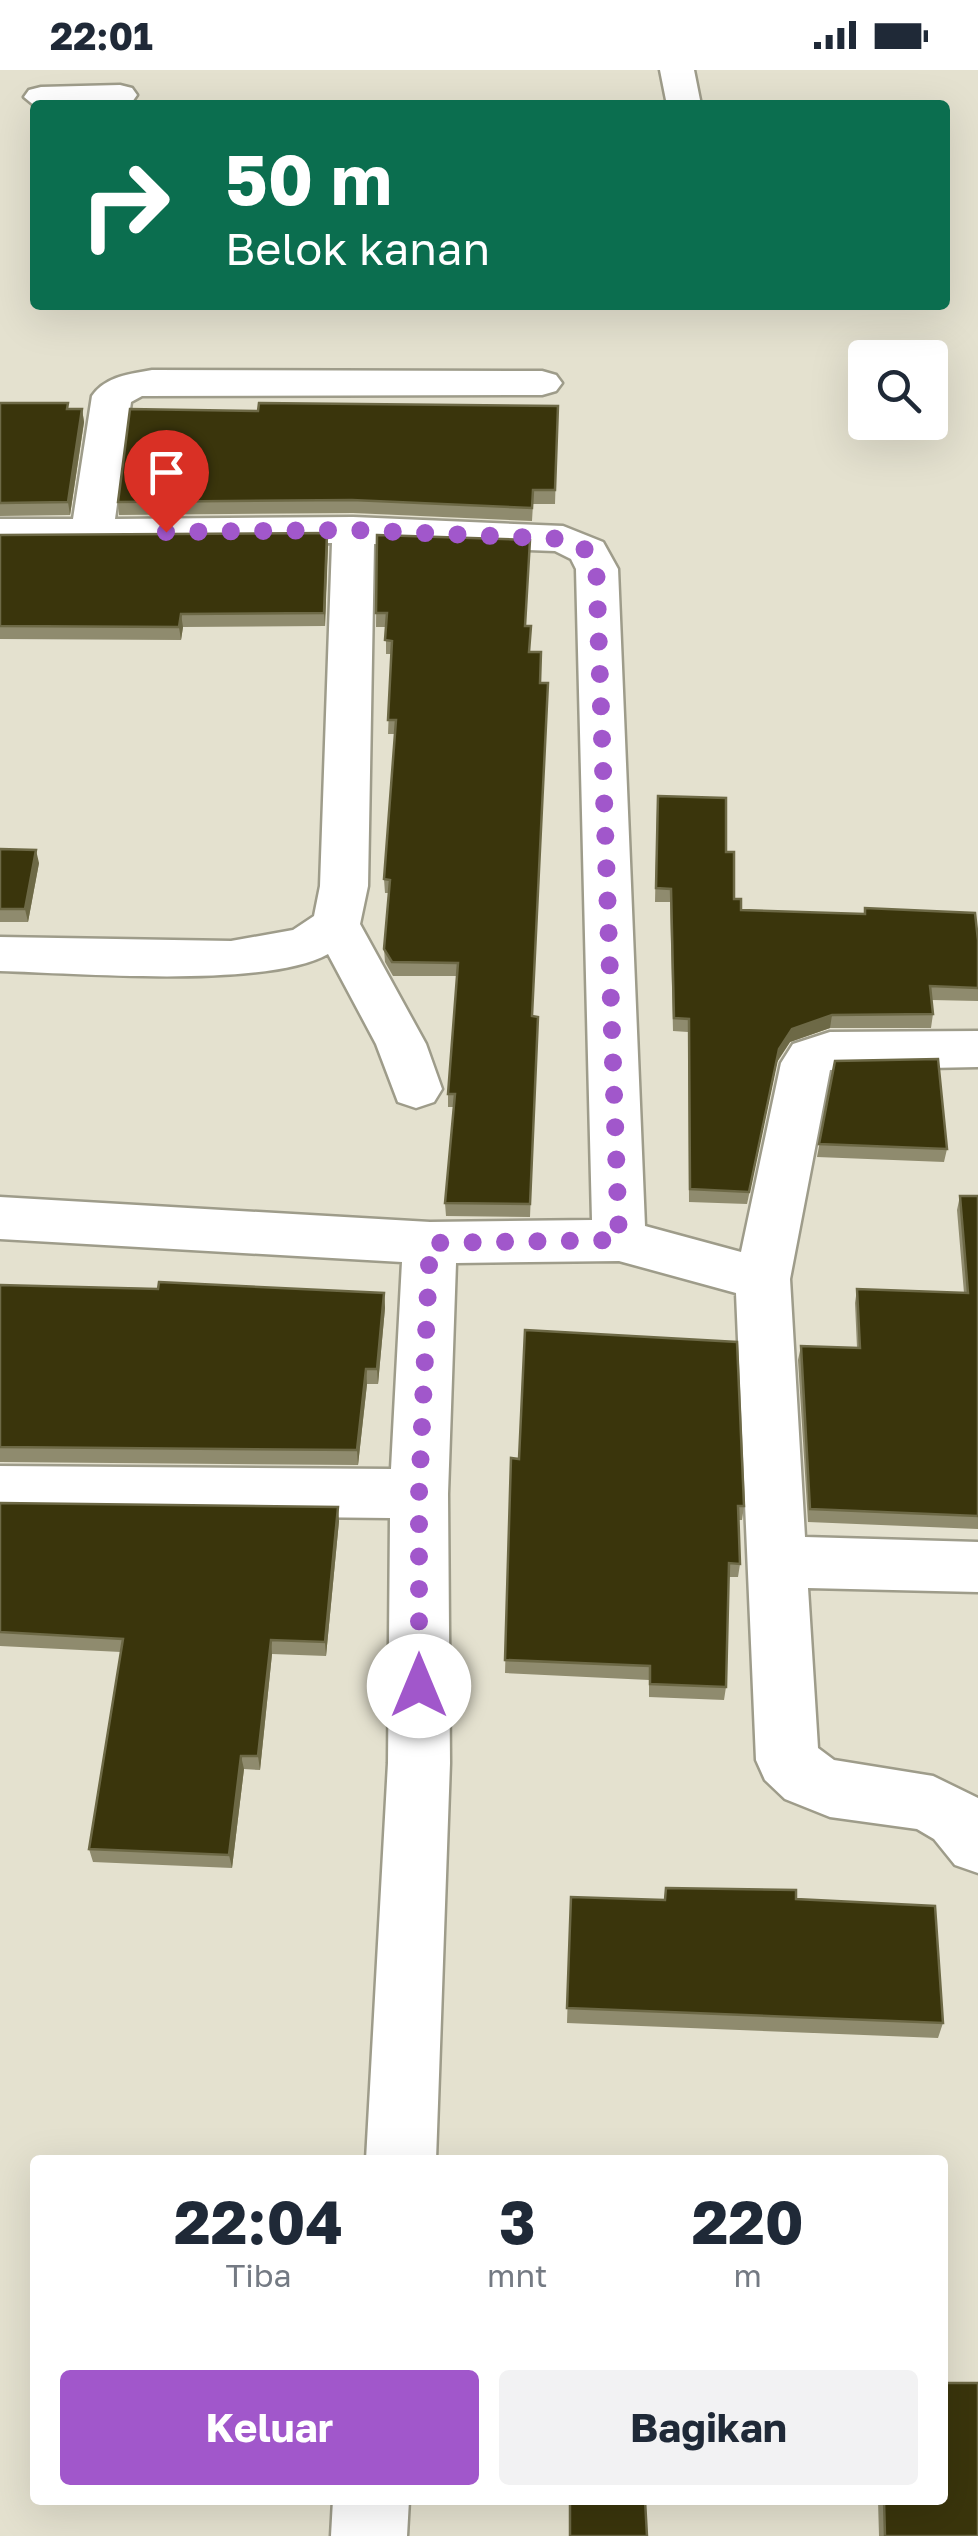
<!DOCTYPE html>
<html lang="id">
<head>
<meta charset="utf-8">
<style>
	body { margin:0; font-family:"Golos Text",sans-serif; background:#f2f2f3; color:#1f2937; height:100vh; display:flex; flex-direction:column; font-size:38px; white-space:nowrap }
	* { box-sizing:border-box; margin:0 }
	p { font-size:32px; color:#747a83 }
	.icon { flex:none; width:55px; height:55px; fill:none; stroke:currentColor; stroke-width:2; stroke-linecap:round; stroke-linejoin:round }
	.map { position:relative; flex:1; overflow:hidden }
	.details { position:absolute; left:30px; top:2085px; width:918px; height:350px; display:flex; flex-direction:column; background:#fff; border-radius:10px; box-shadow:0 10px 40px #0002 }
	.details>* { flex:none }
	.guide { position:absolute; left:30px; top:30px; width:920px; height:210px; border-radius:10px; box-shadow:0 10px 40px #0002; background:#0b6e4f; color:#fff; overflow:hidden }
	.fabs { position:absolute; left:848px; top:270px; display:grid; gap:20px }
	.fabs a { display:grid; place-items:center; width:100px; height:100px; border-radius:10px; background:#fff; box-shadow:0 10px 40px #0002; font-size:50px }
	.pin { position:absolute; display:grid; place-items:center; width:85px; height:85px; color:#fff; margin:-102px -42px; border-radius:50% 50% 50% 0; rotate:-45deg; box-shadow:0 0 10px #0007 }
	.pin .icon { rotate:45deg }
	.me { position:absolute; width:110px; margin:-55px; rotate:0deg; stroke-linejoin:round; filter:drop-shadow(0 0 8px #0008) }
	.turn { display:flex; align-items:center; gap:35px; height:210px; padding:0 30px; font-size:45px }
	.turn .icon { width:130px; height:130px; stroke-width:2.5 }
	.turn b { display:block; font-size:70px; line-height:85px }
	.eta { display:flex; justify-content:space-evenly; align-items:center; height:170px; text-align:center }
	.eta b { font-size:60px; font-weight:700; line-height:70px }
	.button { display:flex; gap:20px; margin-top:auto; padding:20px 30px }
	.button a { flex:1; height:115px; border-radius:10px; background:#a157cb; color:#fff; font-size:40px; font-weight:700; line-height:115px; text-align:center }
	.button a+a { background:#f2f2f3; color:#1f2937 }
	.status { display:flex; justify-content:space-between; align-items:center; height:70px; padding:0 50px; background:#fff; direction:ltr }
	.status svg { height:28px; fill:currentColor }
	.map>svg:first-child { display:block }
</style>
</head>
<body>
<div class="status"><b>22:01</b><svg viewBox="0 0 49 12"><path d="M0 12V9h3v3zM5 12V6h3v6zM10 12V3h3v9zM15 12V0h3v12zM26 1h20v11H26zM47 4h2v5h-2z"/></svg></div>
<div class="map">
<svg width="978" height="2466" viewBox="0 0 978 2466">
	<rect width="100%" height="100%" fill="#e4e1cf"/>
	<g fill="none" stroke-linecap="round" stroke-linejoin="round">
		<g stroke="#9e9c8a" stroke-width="5">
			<path id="minor" d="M660 0H694L701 35H667Z
				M120 15 132 18 137 25 132 32 35 36 24 27 29 20 41 17Z
				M152 300 542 301 556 305 562 313 556 321 542 325 142 326 131 332 115 449 353 447 563 456 603 472 618 499 645 1156 741 1182 781 993 793 974 830 962 978 961V997L830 1000 790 1209 805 1467 978 1472V1522L808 1518 818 1678 834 1690 933 1706 978 1728V1803L955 1795 934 1769 917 1759 830 1747 785 1729 765 1710 756 1690 736 1223 619 1191 456 1193 448 1424 450 1693 436 2090H366L388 1693 390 1448 0 1444V1396L391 1399 402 1192 0 1169V1127L430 1152 592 1150 576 499 571 489 555 481 374 474 368 816 360 854 426 974 442 1019 434 1032 416 1038 398 1032 376 974 328 884C266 919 77 903 0 901V867L231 871 293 860 314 846 320 816 332 473 0 475V449H73L92 326C106 306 130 304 152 300Z
				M333 2430H409L407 2466H331Z"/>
		</g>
		<use href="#minor" fill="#fff" fill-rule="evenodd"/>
	</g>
	<path fill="#8f8b6e" d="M0 333 82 339 84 352 70 445 0 446Z
		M558 336 555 434H533L532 451 353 443 119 445 118 432 258 341Z
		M327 463 325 556 183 557 181 570 0 569V465Z
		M377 465 526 556 530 582 533 946 538 947 530 1147 446 1146 445 1133 454 1037H448V1024L457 906H393L385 892 384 879 389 823H385L384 809 395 664H388L391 584H386V557H376Z
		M657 739 726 782 734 829 741 840 864 844 865 838 978 870V931L932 930 933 944 931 958H830L790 972 777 992 747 1134 689 1132 688 962 673 961 670 832H655Z
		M0 779 39 793 28 852H0Z
		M835 991 947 1079 944 1092 817 1087Z
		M960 1126H978V1459L808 1452 798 1290 801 1276 857 1278 855 1233 857 1219 964 1223 957 1140Z
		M0 1215 384 1223 385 1238 378 1314H367L358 1395 0 1392Z
		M511 1388 519 1389 744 1436 742 1450H739L740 1494 738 1507H728L726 1617 724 1630 649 1627V1610L505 1603Z
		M0 1433 339 1451 326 1586 272 1584 260 1700 244 1699 232 1798 93 1792 89 1779 121 1582 0 1576Z
		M666 1818 796 1829 943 1953 938 1968 567 1953 571 1827 664 1830Z
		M878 2430H942L978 2466H879Z"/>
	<path fill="#6d6946" d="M82 339 84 352 70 445 68 432Z
		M327 463 328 477 325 556 324 543Z
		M181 544 183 557 181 570 179 557Z
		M36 780 39 793 28 852 25 839Z
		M832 945 830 958 790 972 777 992 747 1134 779 979 792 959Z
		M384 1223 385 1238 378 1314 377 1299Z
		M366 1299 367 1314 358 1395 357 1380Z
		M338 1437 339 1451 326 1586 325 1572Z
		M271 1570 272 1584 260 1700 258 1686Z
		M241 1686 244 1699 232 1798 229 1785Z"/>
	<path fill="#3a350c" stroke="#6d6946" stroke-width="2.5" d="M0 333H68L67 339H82L68 432 0 433Z
		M259 333 558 336 555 420H533L532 438 352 430 118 432 130 339 258 341Z
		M327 463 324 543 181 544 179 557 0 556V465Z
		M377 465 530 470 525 556H531L529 582H541L540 613H548L532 946 538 947 530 1134 445 1133 455 1024H448L458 893 392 892 384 879 390 810 384 809 396 650H388L392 571 385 570 387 543H376Z
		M658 726 726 728V782H734V829H741V840L865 844V838L975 843 978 870V918L930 916 933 944 832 945 792 959 779 979 749 1122 690 1119 689 949 674 948 671 819 656 818Z
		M0 779 36 780 25 839H0Z
		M938 989 947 1079 819 1074 835 991Z
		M960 1126H978V1446L810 1439 801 1276 860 1278 857 1219 968 1223Z
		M159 1212 384 1223 377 1299H366L357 1380 0 1377V1215L158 1219Z
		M525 1260 737 1272 744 1436H738L740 1494 729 1493 726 1617 650 1614V1596L505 1590 511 1388 519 1389Z
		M0 1433 338 1437 325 1572 271 1570 258 1686H241L229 1785 89 1779 123 1569 0 1562Z
		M666 1818 796 1820V1829L935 1836 943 1953 567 1938 571 1827 665 1830Z
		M942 2313H978V2466H885L884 2430H942Z
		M570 2430H645L647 2466H570Z"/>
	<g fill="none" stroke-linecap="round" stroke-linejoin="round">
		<path stroke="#a157cb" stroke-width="18" stroke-dasharray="0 32.4" d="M166 462 353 460 564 469 588 481 596 491 619 1170 430 1173 419 1424V1616"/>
	</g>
</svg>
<div class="fabs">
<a><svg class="icon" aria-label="search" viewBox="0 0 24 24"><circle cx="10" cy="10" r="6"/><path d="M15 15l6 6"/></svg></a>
</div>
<div class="pin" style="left:166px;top:462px;background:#d93025"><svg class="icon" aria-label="arrive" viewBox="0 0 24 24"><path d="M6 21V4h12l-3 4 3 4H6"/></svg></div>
<svg class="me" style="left:419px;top:1616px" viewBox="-20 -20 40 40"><circle r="19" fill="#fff"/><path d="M0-13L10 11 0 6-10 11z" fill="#a157cb"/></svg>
<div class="guide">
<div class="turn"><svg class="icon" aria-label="right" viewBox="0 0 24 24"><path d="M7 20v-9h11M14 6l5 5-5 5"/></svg><div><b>50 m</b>Belok kanan</div></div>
</div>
<section class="details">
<div class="eta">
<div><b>22:04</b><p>Tiba</p></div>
<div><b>3</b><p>mnt</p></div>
<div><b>220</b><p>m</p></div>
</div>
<div class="button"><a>Keluar</a><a>Bagikan</a></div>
</section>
</div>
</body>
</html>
